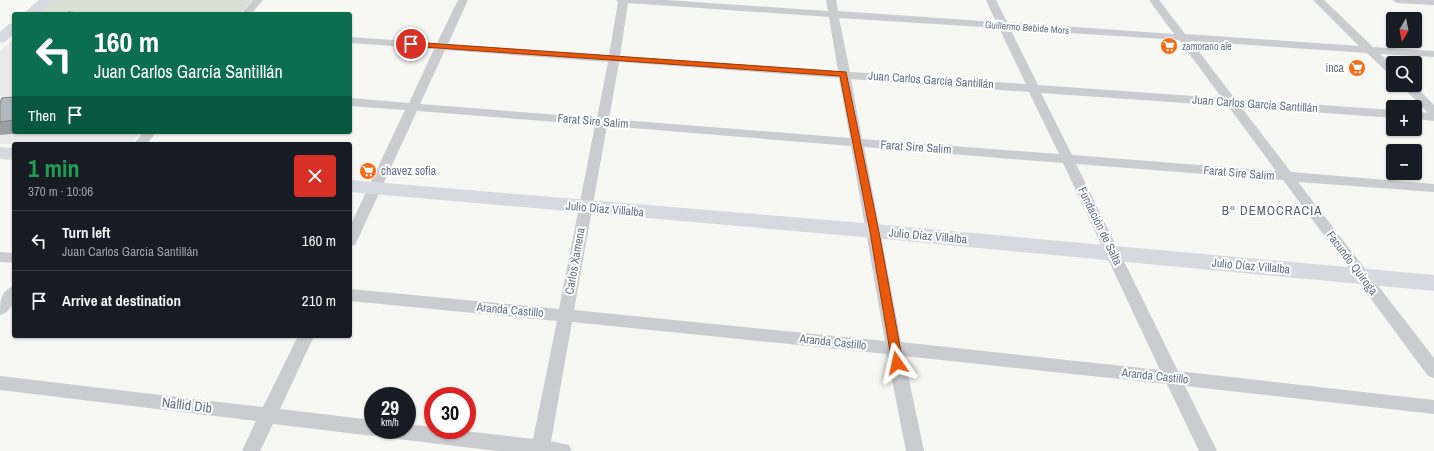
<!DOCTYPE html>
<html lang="en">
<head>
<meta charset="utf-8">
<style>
	body { margin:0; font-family:"Archivo Narrow",sans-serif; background:#20242c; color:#f1f3f6; height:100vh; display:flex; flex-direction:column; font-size:15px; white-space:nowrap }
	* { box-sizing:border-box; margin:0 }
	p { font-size:13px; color:#9ea1a6 }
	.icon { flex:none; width:22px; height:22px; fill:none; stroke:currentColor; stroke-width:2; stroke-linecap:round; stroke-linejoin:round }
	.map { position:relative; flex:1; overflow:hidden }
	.side { position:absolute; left:12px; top:142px; width:340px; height:196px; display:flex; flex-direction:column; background:#171b24; border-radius:4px; box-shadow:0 1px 3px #0004 }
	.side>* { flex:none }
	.top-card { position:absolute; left:12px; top:12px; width:340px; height:122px; border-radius:4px; box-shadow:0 1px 3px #0004; background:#0b6e4f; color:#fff; overflow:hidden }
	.needle { width:26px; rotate:190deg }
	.controls { position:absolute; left:1386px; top:12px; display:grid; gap:8px }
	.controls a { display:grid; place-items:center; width:36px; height:36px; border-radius:4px; background:#171b24; box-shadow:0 1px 3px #0004; font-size:20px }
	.speed { position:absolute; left:364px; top:387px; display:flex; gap:8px; font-size:20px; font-weight:700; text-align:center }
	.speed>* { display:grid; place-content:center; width:52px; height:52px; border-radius:50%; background:#171b24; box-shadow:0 1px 3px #0004; line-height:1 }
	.speed small { font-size:10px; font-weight:400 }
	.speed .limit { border:6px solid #d22; background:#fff; color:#111 }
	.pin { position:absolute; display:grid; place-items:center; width:34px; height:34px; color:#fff; margin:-17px; border:2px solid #fff; border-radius:50%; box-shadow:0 1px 4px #0007 }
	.me { position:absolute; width:44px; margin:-22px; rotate:349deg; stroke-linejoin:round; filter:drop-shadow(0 0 3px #0008) }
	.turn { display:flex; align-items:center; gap:14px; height:84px; padding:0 16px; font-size:18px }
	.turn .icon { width:52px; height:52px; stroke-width:2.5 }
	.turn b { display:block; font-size:28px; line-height:34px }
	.then { display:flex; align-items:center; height:38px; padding:0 16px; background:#0003; gap:8px; font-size:15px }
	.round { display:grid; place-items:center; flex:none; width:42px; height:42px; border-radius:4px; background:#20242c }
	.headline { display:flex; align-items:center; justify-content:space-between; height:68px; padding:0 16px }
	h1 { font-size:24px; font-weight:700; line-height:30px; color:#1e9e55 }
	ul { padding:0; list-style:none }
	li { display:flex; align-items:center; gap:12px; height:60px; padding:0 16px; border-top:1px solid #363941 }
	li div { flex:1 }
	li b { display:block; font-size:15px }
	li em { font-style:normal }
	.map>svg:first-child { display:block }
</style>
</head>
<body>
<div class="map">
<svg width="1434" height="451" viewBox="0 0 1434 451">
	<rect width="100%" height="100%" fill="#f7f8f4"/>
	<path fill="#e8e9e8" d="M14 39V132H141L131 144H0V51Z"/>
	<path fill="#d8e0d5" d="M52 0H252L240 14H36Z"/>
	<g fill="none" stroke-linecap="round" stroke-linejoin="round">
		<path fill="#caccd0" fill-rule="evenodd" d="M253 0H263L251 14H241Z
			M458 0H468L448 44 609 55 618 2 616 0H667L828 11 826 0H836L838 11 996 22 986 0H996L1007 22 1174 34 1149 0H1159L1185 34 1359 46 1313 0H1324L1373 47 1434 51V57L1380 54 1393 66V75L1389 74 1367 53 1191 41 1235 99 1393 110V118L1241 107 1291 172 1434 184V192L1298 182 1434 358V378L1428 376 1283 180 1076 164 1178 371 1434 400V414L1185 386 1217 451H1199L1167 384 904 356 924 451H906L887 354 572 322 551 441 569 445 572 451H497L390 438 384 436 381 430H407V424L433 427V430H456L533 439 557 321 350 301V289L559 309 595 125 417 111 357 241 355 245 350 246V226L405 110 350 106V98L409 103 434 49 350 43V37L437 43ZM628 3 829 17 838 71 620 56ZM839 18 999 28 1026 84 850 72ZM1010 29 1179 40 1222 98 1038 85ZM445 50 608 62 597 118 420 104ZM619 62 839 78 850 138 609 119ZM851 79 1029 92 1059 154 862 139ZM1041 93 1228 106 1276 171 1072 155ZM607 126 851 146 885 341 574 310ZM864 147 1063 163 1160 370 901 342Z
			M1392 0H1434V5L1397 3Z
			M1401 85H1414L1434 105V121L1415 119V111L1428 113Z
			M143 132H156L147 144H134Z
			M0 252 14 253V263L0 262Z
			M14 286C14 299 14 311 0 315 0 302 0 291 14 286Z
			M298 336H314L280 409 373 420V430H381L379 434 373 436 273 424 260 451H242L256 421 0 390V376L263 407Z"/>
		<path fill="#d6dae0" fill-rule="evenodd" d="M39 0H54L38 14H23Z
			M14 23V34L5 42 0 43V32L9 24Z
			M0 147 14 148V160L0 159Z
			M350 180 874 224 1434 275V291L874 238 350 192Z"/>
	</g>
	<path fill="#999ea5" d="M14 97V132H32L0 135V102Z"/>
	<path fill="#b2b8c0" stroke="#7d8186" d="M68 12 94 14H66Z
		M14 97V120L0 122V102L2 98Z"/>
	<path fill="#ea580c" stroke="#983908" d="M411 42 846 72 879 232 903 363 901 366H893L892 363 870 232 840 76 409 46 407 44Z"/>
	<defs>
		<g id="supermarket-disc" transform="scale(0.9)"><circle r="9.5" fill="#f66d17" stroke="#fff"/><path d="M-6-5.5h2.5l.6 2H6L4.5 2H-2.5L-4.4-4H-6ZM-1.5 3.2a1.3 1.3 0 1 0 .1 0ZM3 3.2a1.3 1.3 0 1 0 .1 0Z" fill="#fff"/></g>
	</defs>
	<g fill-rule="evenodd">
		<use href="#supermarket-disc" x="1169" y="46"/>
		<use href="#supermarket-disc" x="1357" y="68"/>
		<use href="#supermarket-disc" x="368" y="171"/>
	</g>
	<g text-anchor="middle" stroke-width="4" stroke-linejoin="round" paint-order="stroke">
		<g font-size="10" fill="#647289" stroke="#fff">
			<text transform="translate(1027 27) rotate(4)" y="4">Guillermo Bebide Mors</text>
		</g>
		<g font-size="10" fill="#647289" stroke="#fff" text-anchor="start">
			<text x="1182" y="50">zamorano ale</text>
		</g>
		<g font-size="12" fill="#647289" stroke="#fff" text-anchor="end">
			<text x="1344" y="72">inca</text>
			<text x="381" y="175" text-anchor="start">chavez sofia</text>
		</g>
		<g font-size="12" fill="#647289" stroke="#fff">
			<text transform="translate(931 80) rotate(4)" y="4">Juan Carlos García Santillán</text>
			<text transform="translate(1255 104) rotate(4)" y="4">Juan Carlos García Santillán</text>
			<text transform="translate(593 121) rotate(5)" y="4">Farat Sire Salim</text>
			<text transform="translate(916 147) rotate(4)" y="4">Farat Sire Salim</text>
			<text transform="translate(1239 173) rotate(5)" y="4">Farat Sire Salim</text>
			<text transform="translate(605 209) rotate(5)" y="4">Julio Díaz Villalba</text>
			<text transform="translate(1100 226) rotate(64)" y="4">Fundación de Salta</text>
			<text transform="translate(928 236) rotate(5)" y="4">Julio Díaz Villalba</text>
			<text transform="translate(575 261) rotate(-80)" y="4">Carlos Xamena</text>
			<text transform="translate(1352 263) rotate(53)" y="4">Facundo Quiroga</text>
			<text transform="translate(1251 266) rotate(5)" y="4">Julio Díaz Villalba</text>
			<text transform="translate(510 310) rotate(5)" y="4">Aranda Castillo</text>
			<text transform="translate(833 342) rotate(6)" y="4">Aranda Castillo</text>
			<text transform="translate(1155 376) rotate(6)" y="4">Aranda Castillo</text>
		</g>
		<g font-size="13" letter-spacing="1" fill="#525d6d" stroke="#fff">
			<text x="1272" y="215">B° DEMOCRACIA</text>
		</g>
		<g font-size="14" fill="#647289" stroke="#fff">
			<text transform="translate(187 405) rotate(7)" y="5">Nallid Dib</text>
		</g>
	</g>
</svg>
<div class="controls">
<a><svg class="needle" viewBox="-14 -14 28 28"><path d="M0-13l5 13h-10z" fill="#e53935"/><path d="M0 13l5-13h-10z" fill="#9ea1a6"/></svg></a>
<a><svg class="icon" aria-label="search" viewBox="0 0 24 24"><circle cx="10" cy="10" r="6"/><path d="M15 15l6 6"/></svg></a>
<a>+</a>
<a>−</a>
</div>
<div class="speed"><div>29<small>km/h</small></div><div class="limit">30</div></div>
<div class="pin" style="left:411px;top:44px;background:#d93025"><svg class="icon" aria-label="arrive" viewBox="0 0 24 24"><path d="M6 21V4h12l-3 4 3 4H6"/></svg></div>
<svg class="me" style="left:897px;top:363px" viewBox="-20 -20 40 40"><path d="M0-17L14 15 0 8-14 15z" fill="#ea580c" stroke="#fff" stroke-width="4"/></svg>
<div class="top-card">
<div class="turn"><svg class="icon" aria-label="left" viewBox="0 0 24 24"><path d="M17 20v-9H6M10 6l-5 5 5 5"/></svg><div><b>160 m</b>Juan Carlos García Santillán</div></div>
<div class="then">Then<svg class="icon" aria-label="arrive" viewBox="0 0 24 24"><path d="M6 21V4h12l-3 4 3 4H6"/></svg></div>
</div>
<section class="side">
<div class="headline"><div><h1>1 min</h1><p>370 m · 10:06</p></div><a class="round" style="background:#d93025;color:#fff"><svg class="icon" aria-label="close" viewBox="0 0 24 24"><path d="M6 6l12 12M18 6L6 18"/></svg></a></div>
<ul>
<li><svg class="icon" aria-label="left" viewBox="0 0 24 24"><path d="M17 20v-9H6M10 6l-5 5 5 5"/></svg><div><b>Turn left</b><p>Juan Carlos García Santillán</p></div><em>160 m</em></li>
<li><svg class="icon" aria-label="arrive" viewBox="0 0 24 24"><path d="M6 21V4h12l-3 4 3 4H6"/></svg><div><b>Arrive at destination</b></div><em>210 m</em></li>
</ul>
</section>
</div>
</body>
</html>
